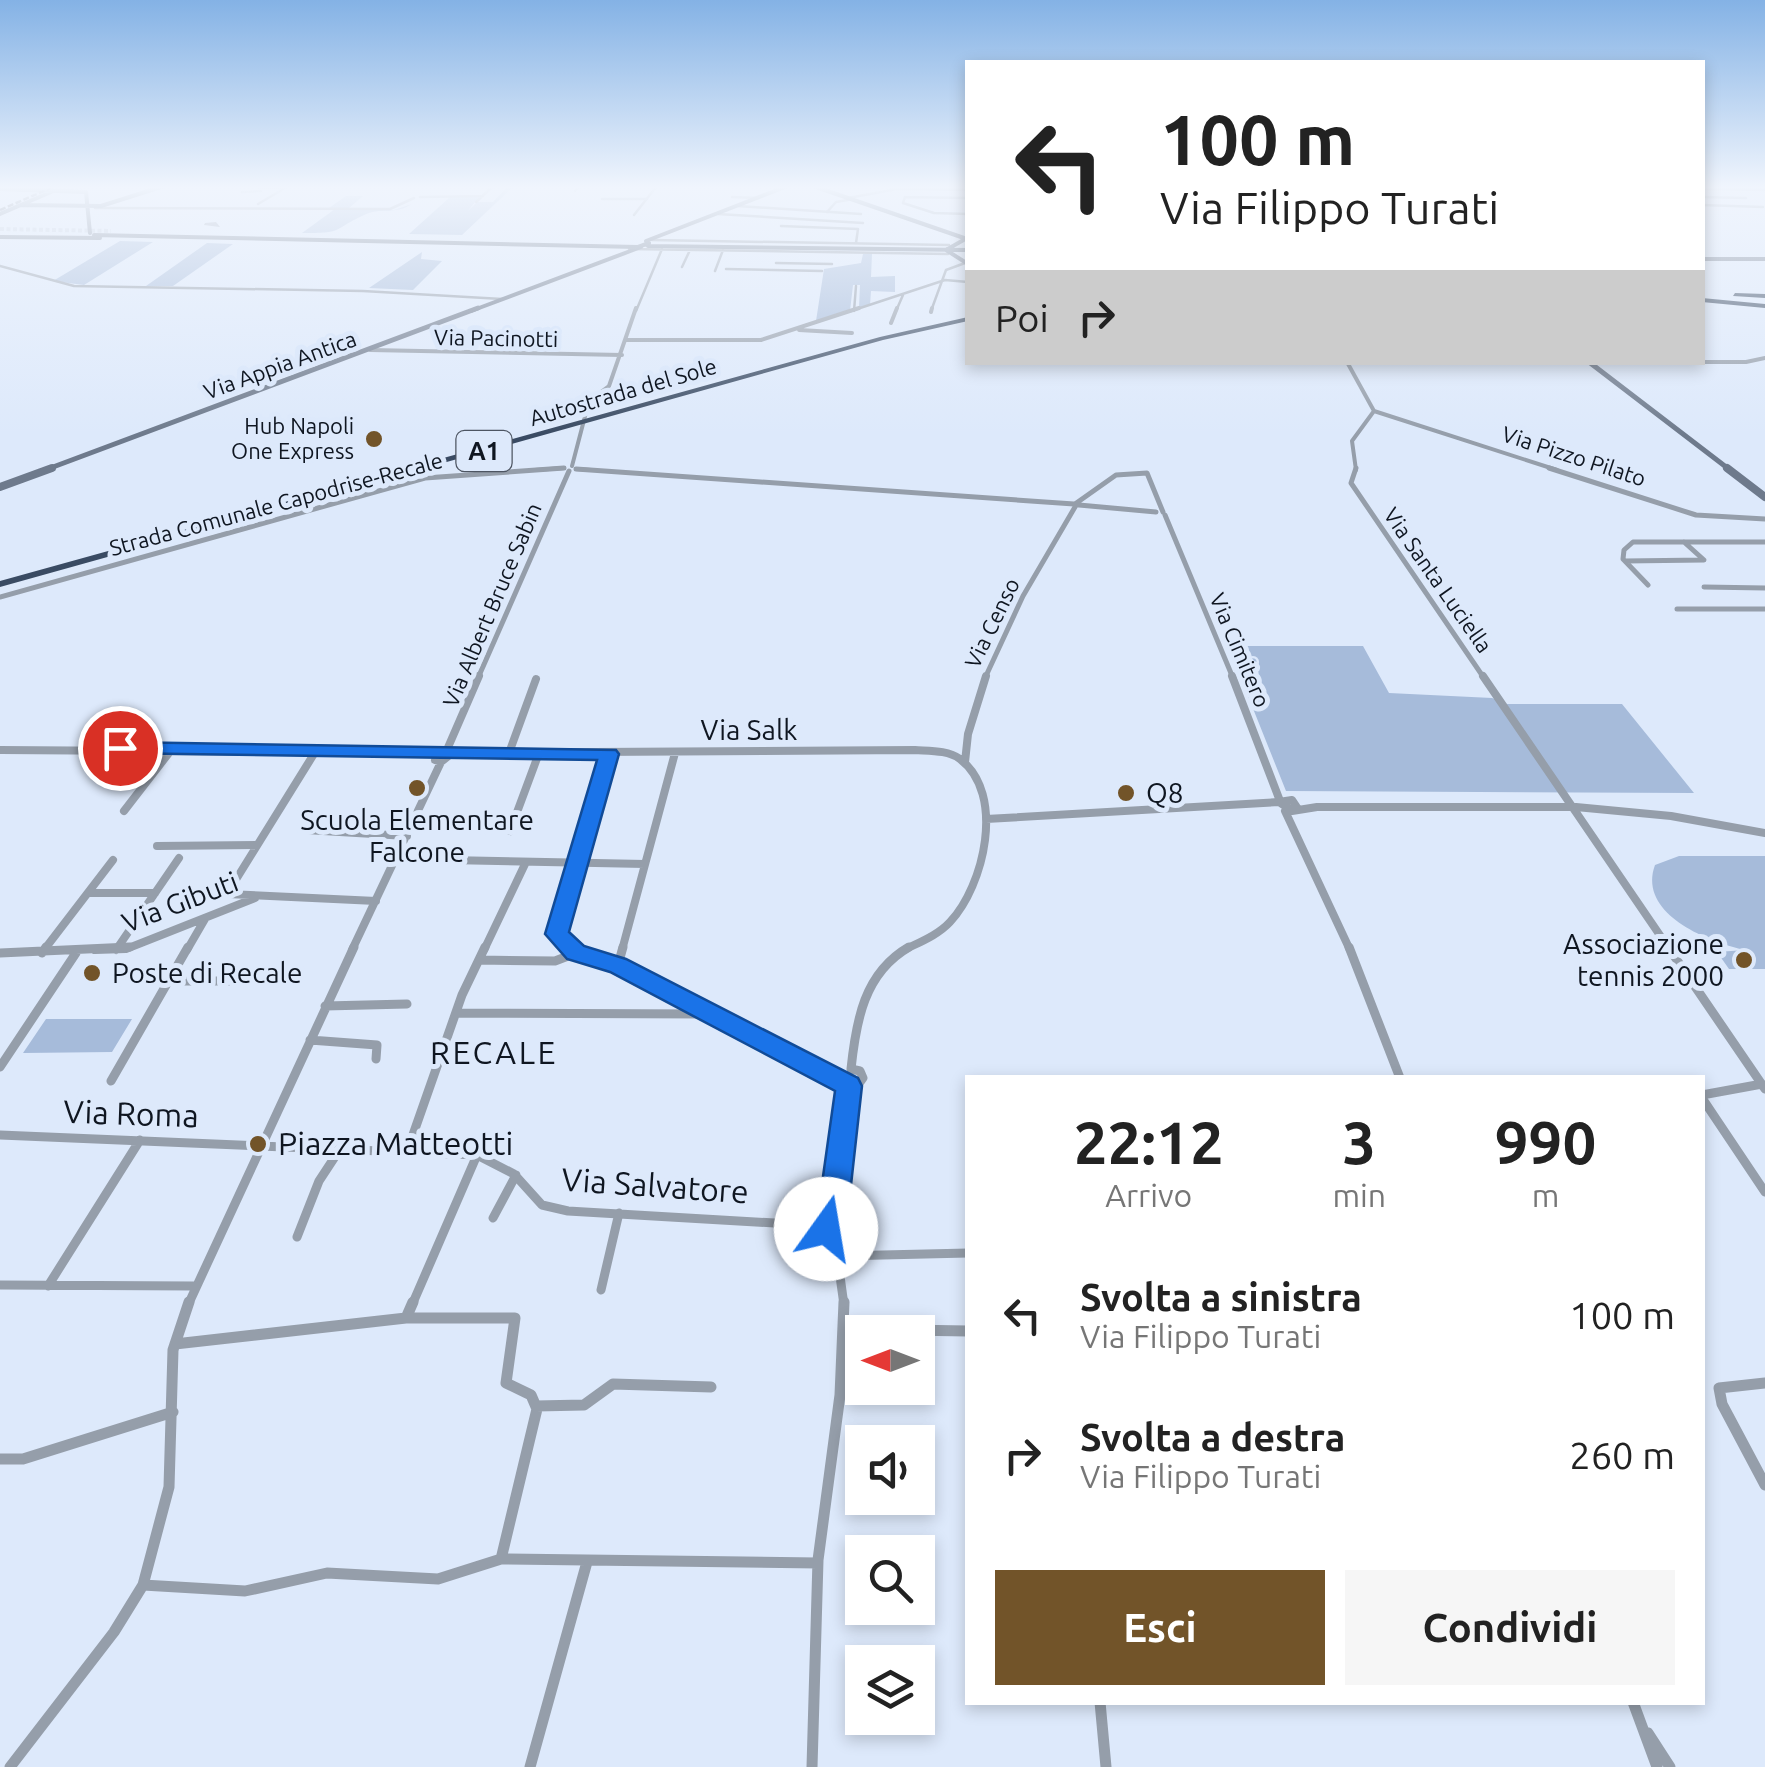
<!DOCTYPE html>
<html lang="it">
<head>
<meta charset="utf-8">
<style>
	body { margin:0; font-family:Ubuntu,sans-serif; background:#f6f6f6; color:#222; height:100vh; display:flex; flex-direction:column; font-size:38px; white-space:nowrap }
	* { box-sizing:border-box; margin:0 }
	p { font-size:32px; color:#767676 }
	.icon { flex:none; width:55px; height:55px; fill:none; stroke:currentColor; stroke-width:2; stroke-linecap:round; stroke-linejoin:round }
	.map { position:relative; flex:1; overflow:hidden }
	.panel { position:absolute; left:965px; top:1075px; width:740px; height:630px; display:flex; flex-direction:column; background:#fff; border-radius:0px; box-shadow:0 5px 15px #0003 }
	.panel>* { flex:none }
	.hud { position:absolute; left:965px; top:60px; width:740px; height:305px; border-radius:0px; box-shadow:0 5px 15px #0003; background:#fff; color:#222; overflow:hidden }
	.needle { width:65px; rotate:270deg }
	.tools { position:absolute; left:845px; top:1315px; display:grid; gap:20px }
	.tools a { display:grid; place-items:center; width:90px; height:90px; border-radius:0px; background:#fff; box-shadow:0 5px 15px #0003; font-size:50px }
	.pin { position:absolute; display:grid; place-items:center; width:85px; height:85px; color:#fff; margin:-42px; border:5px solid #fff; border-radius:50%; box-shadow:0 2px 10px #0007 }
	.me { position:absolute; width:110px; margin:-55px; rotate:13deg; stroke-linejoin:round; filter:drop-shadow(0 0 8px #0008) }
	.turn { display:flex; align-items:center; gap:35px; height:210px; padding:0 30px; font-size:45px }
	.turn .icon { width:130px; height:130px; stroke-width:2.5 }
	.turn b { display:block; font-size:70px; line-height:85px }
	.then { display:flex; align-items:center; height:95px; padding:0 30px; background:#0003; gap:20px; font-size:38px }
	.eta { display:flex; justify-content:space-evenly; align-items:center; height:170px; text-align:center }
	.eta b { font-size:60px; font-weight:700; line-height:70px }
	.cta { display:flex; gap:20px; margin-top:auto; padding:20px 30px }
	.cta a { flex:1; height:115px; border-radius:0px; background:#725429; color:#fff; font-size:40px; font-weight:700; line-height:115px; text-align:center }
	.cta a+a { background:#f6f6f6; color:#222 }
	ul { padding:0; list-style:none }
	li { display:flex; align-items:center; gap:30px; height:140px; padding:0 30px }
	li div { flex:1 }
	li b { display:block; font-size:38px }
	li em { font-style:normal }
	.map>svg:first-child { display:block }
</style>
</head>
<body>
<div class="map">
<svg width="1765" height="1767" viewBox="0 0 1765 1767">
	<rect width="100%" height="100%" fill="#dde9fb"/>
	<path fill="#a6bbda" d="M507 187H513L462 235 409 234 450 197H479L468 211 477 202H493Z
		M346 196H363L348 209 394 210 412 204C396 215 379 207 364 215 330 231 345 233 302 233L335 209 329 208Z
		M120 241 153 242 84 285 53 281Z
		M207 243 233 244 173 286H146Z
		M422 252 421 259 442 261 413 290 369 288Z
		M863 254H872L871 277 895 276V292L871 291 870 305 859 308 860 285H853L850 311 816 321 824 269 861 263Z
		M1228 646H1363L1389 693 1492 698 1507 704H1622L1694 793 1286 791Z
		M1679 856H1765V969H1729L1717 952 1745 950C1708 942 1637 914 1655 865Z
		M46 1019H132L112 1052 23 1053Z"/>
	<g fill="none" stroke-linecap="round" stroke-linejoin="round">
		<path fill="#949eae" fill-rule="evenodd" d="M216 222 220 227 204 225 205 223Z"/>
		<path stroke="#bec9da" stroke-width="4" stroke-dasharray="4 2.5" stroke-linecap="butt" d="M0 229 111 231"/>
		<path stroke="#959eaa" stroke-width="2.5" d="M256 187 285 188 258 204
			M1702 189 1765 190
			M575 191 578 187
			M242 192 261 191
			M420 197 483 196
			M732 197 759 198
			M905 197 903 203 934 213 968 214
			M905 197 968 198
			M1702 197 1746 198
			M848 198 897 189 968 190
			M602 199H647
			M476 202 492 187
			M1702 205 1763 207
			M738 206 861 214
			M95 208 390 209 414 198
			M827 212 836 202 853 199
			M718 214 863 223
			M634 215 656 187
			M781 226 858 229 856 243
			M652 240 949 245
			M629 249 948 254
			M776 263 832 264
			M0 266 74 286 363 291 502 299
			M682 267 690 250
			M726 269 822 271
			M715 271 723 250
			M636 311 662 249
			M851 311 945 280 968 282
			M854 311 856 286
			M896 311 903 295
			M931 311 946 270 965 263"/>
		<path stroke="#959eaa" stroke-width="4" d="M931 312 932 308
			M891 323 897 308
			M799 330 852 333
			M627 340H761L859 308
			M370 350 622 355
			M1347 362 1374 411
			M1609 362H1746L1765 358
			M1374 411 1557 470
			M572 466 589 401 609 386 636 308
			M576 469 591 470
			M535 470 564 468
			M1356 470 1352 441 1374 411"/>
		<path stroke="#959eaa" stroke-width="5" d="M1356 468 1351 483 1484 678
			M1549 468 1696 515 1765 519
			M576 469 1074 504
			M1075 504 1116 475 1147 473 1163 512
			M1079 505 1156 512
			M1165 515 1233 678
			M1625 561 1704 560 1684 542
			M1648 585 1623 559 1624 550 1633 542H1765
			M1704 587 1765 588
			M0 597 425 478 564 468
			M1677 609H1765
			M478 678 569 471
			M985 678 1023 596 1075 507"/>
		<path stroke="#959eaa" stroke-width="8" d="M1232 676 1280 801
			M1483 676 1670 950
			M317 749 227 894 376 901
			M0 750 440 753
			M446 752 479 676
			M448 753 915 750C930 751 948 750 960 759 1006 794 984 886 950 922 938 935 920 942 904 950
			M509 753 536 679
			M451 754 441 762 435 760 437 755Z
			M965 762 968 734 986 676
			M1298 809 1292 800 1279 802 1292 811 1317 807H1576L1671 816 1765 833
			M124 811 172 749
			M1285 811 1350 950
			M986 819 1279 802
			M306 830 407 836
			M510 831 539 753
			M157 846 257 845
			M397 859 645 864
			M88 893H155
			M44 950 113 860
			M95 950 126 949 255 898
			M116 950 179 858
			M187 950 205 919
			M352 950 441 762
			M484 950 526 862
			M572 950 560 941 556 925 609 754
			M622 950 675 753"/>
		<path stroke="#959eaa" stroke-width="9" d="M569 947 618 965 842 1079
			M1349 947 1400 1078
			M1668 947 1765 1089
			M0 953 130 947
			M42 953 46 947
			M479 960 555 961 576 953
			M618 965 623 947
			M169 981H246
			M325 1006 407 1004
			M457 1013 707 1014
			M310 1040 377 1045 376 1059
			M0 1067 76 953
			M851 1069C856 1021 864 973 909 947
			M111 1081 188 947
			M849 1086 858 1085 863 1078 860 1071 851 1069
			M1702 1095 1762 1084
			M1702 1098 1765 1192
			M0 1135 477 1155 514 1174 542 1205 568 1211 824 1226 840 1232 847 1220 833 1212
			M408 1149 462 995 485 947
			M833 1212 849 1086
			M493 1218 516 1175
			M844 1229 862 1253
			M834 1233 844 1305
			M297 1237 319 1181 342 1146
			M840 1256 968 1253
			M0 1285 194 1286
			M48 1286 140 1140
			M601 1290 619 1213
			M188 1305 354 947
			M412 1305 477 1155"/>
		<path stroke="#959eaa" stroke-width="11" d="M406 1318H515L506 1383 531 1395 537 1409 501 1559
			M843 1329 968 1331
			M175 1344 406 1318 413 1302
			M1765 1383 1719 1388 1722 1404 1765 1485
			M536 1406 584 1405 613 1384 711 1387
			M0 1459H23L173 1412
			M143 1585 245 1591 327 1573 438 1579 501 1559 818 1563
			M1100 1702 1106 1767
			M1633 1702 1657 1767
			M1648 1733 1670 1767
			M10 1767 114 1632 143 1585 169 1487 173 1350 189 1302
			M530 1767 587 1562
			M812 1767 818 1560 840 1395 844 1302"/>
		<path stroke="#6e7a8c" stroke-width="4" d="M816 187 964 238
			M0 189 86 192 90 233
			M21 205 101 206 161 187
			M0 214 51 192
			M94 235 638 247 649 243
			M0 237 100 238
			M967 238 946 250 968 264
			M646 241 785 187
			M648 246 968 250
			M1702 259H1765
			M471 311 641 247"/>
		<path stroke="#6e7a8c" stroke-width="5" d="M1589 362 1730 470
			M45 470 478 308"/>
		<path stroke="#6e7a8c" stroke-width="8" d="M1727 468 1765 497
			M0 487 52 468"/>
		<path fill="#3a4b63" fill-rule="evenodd" d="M1735 293 1765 294V298L1733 296Z
			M1702 298 1765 304V308L1702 302Z
			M968 317V321L883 340 0 587V581L880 337Z"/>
		<path stroke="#4c5461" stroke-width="2.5" stroke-dasharray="6 2.5" stroke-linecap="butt" d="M0 210 53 187"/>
	</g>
	<linearGradient id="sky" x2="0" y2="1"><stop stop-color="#84b2e5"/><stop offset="0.43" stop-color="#f0f5fd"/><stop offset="1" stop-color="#f0f5fd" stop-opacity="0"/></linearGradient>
	<rect width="1765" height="435" fill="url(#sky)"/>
	<path fill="#1a73e8" stroke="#114b97" stroke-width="2.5" d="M120 742 616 750 619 754 569 932 584 946 626 959 858 1078 862 1086 848 1212 837 1238 826 1242 815 1238 809 1220 819 1205 835 1091 610 972 567 959 545 934 597 760 113 753 111 748Z"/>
	<g fill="#725429" stroke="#dde9fb" stroke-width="4">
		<circle cx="374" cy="439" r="10"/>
		<circle cx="417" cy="788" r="10"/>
		<circle cx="1126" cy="793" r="10"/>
		<circle cx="1744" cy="960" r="10"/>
		<circle cx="92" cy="973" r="10"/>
		<circle cx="258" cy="1144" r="10"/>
	</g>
	<g text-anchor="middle" stroke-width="10" stroke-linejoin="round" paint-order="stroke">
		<g font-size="22" fill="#0f1621" stroke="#dde9fb">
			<text transform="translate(496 338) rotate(1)" y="8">Via Pacinotti</text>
			<text transform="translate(280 365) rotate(-20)" y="8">Via Appia Antica</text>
			<text transform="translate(623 392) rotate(-16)" y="8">Autostrada del Sole</text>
			<text transform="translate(1574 456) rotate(18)" y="8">Via Pizzo Pilato</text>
			<text transform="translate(276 504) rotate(-15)" y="8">Strada Comunale Capodrise-Recale</text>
			<text transform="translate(1438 580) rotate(55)" y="8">Via Santa Luciella</text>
			<text transform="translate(492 605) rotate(-67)" y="8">Via Albert Bruce Sabin</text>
			<text transform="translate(992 623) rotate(-64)" y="8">Via Censo</text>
			<text transform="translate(1240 650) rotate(67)" y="8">Via Cimitero</text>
		</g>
		<g font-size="22" fill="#0f1621" stroke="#dde9fb" text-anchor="end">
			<text x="354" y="434">Hub Napoli<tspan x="354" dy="25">One Express</tspan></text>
		</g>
		<rect fill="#dde9fb" stroke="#4d5562" stroke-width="2.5" x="456.5" y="431" width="55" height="40" rx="8"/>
		<g font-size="25" font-weight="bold" fill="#0f1621">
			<text x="484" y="460">A1</text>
		</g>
		<g font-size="28" fill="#0f1621" stroke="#dde9fb">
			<text x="749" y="740">Via Salk</text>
			<text transform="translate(180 902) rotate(-21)" y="10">Via Gibuti</text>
		</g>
		<g font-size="28" fill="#0f1621" stroke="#dde9fb" text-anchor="start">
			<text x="1146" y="803">Q8</text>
			<text x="417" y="830" text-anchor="middle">Scuola Elementare<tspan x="417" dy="32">Falcone</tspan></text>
			<text x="1724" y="954" text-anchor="end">Associazione<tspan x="1724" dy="32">tennis 2000</tspan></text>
			<text x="112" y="983">Poste di Recale</text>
		</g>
		<g font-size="32" letter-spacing="2.5" fill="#0f1621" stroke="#dde9fb">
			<text x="494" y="1064">RECALE</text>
		</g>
		<g font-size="32" fill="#0f1621" stroke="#dde9fb">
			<text transform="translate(131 1114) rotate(2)" y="11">Via Roma</text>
			<text transform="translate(655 1186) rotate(4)" y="11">Via Salvatore</text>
		</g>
		<g font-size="32" fill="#0f1621" stroke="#dde9fb" text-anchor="start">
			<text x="278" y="1155">Piazza Matteotti</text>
		</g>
	</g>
</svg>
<div class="tools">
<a><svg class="needle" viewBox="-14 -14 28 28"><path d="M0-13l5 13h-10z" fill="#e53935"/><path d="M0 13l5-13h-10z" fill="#767676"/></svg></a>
<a><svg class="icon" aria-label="sound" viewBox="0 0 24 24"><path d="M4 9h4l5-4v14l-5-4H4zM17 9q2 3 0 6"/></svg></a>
<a><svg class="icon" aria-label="search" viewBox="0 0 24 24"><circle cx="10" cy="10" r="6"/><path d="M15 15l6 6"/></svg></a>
<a><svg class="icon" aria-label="layers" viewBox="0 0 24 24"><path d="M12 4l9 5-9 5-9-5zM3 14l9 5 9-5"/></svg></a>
</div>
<div class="pin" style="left:120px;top:748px;background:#d93025"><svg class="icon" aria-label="arrive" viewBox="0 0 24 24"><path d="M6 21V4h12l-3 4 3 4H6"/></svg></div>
<svg class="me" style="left:826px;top:1229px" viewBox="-20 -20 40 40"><circle r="19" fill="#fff"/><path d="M0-13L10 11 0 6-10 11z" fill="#1a73e8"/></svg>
<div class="hud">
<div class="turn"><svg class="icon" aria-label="left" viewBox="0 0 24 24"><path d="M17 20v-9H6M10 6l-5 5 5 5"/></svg><div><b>100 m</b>Via Filippo Turati</div></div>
<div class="then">Poi<svg class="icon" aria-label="right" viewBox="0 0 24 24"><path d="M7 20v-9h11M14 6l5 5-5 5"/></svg></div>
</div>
<section class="panel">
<div class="eta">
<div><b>22:12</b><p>Arrivo</p></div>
<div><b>3</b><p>min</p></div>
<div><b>990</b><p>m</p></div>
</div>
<ul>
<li><svg class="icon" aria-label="left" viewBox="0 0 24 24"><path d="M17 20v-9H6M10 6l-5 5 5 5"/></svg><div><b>Svolta a sinistra</b><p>Via Filippo Turati</p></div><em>100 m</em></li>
<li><svg class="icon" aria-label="right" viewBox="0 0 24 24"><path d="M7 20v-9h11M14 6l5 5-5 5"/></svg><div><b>Svolta a destra</b><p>Via Filippo Turati</p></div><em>260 m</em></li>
</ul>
<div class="cta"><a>Esci</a><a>Condividi</a></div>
</section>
</div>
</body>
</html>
